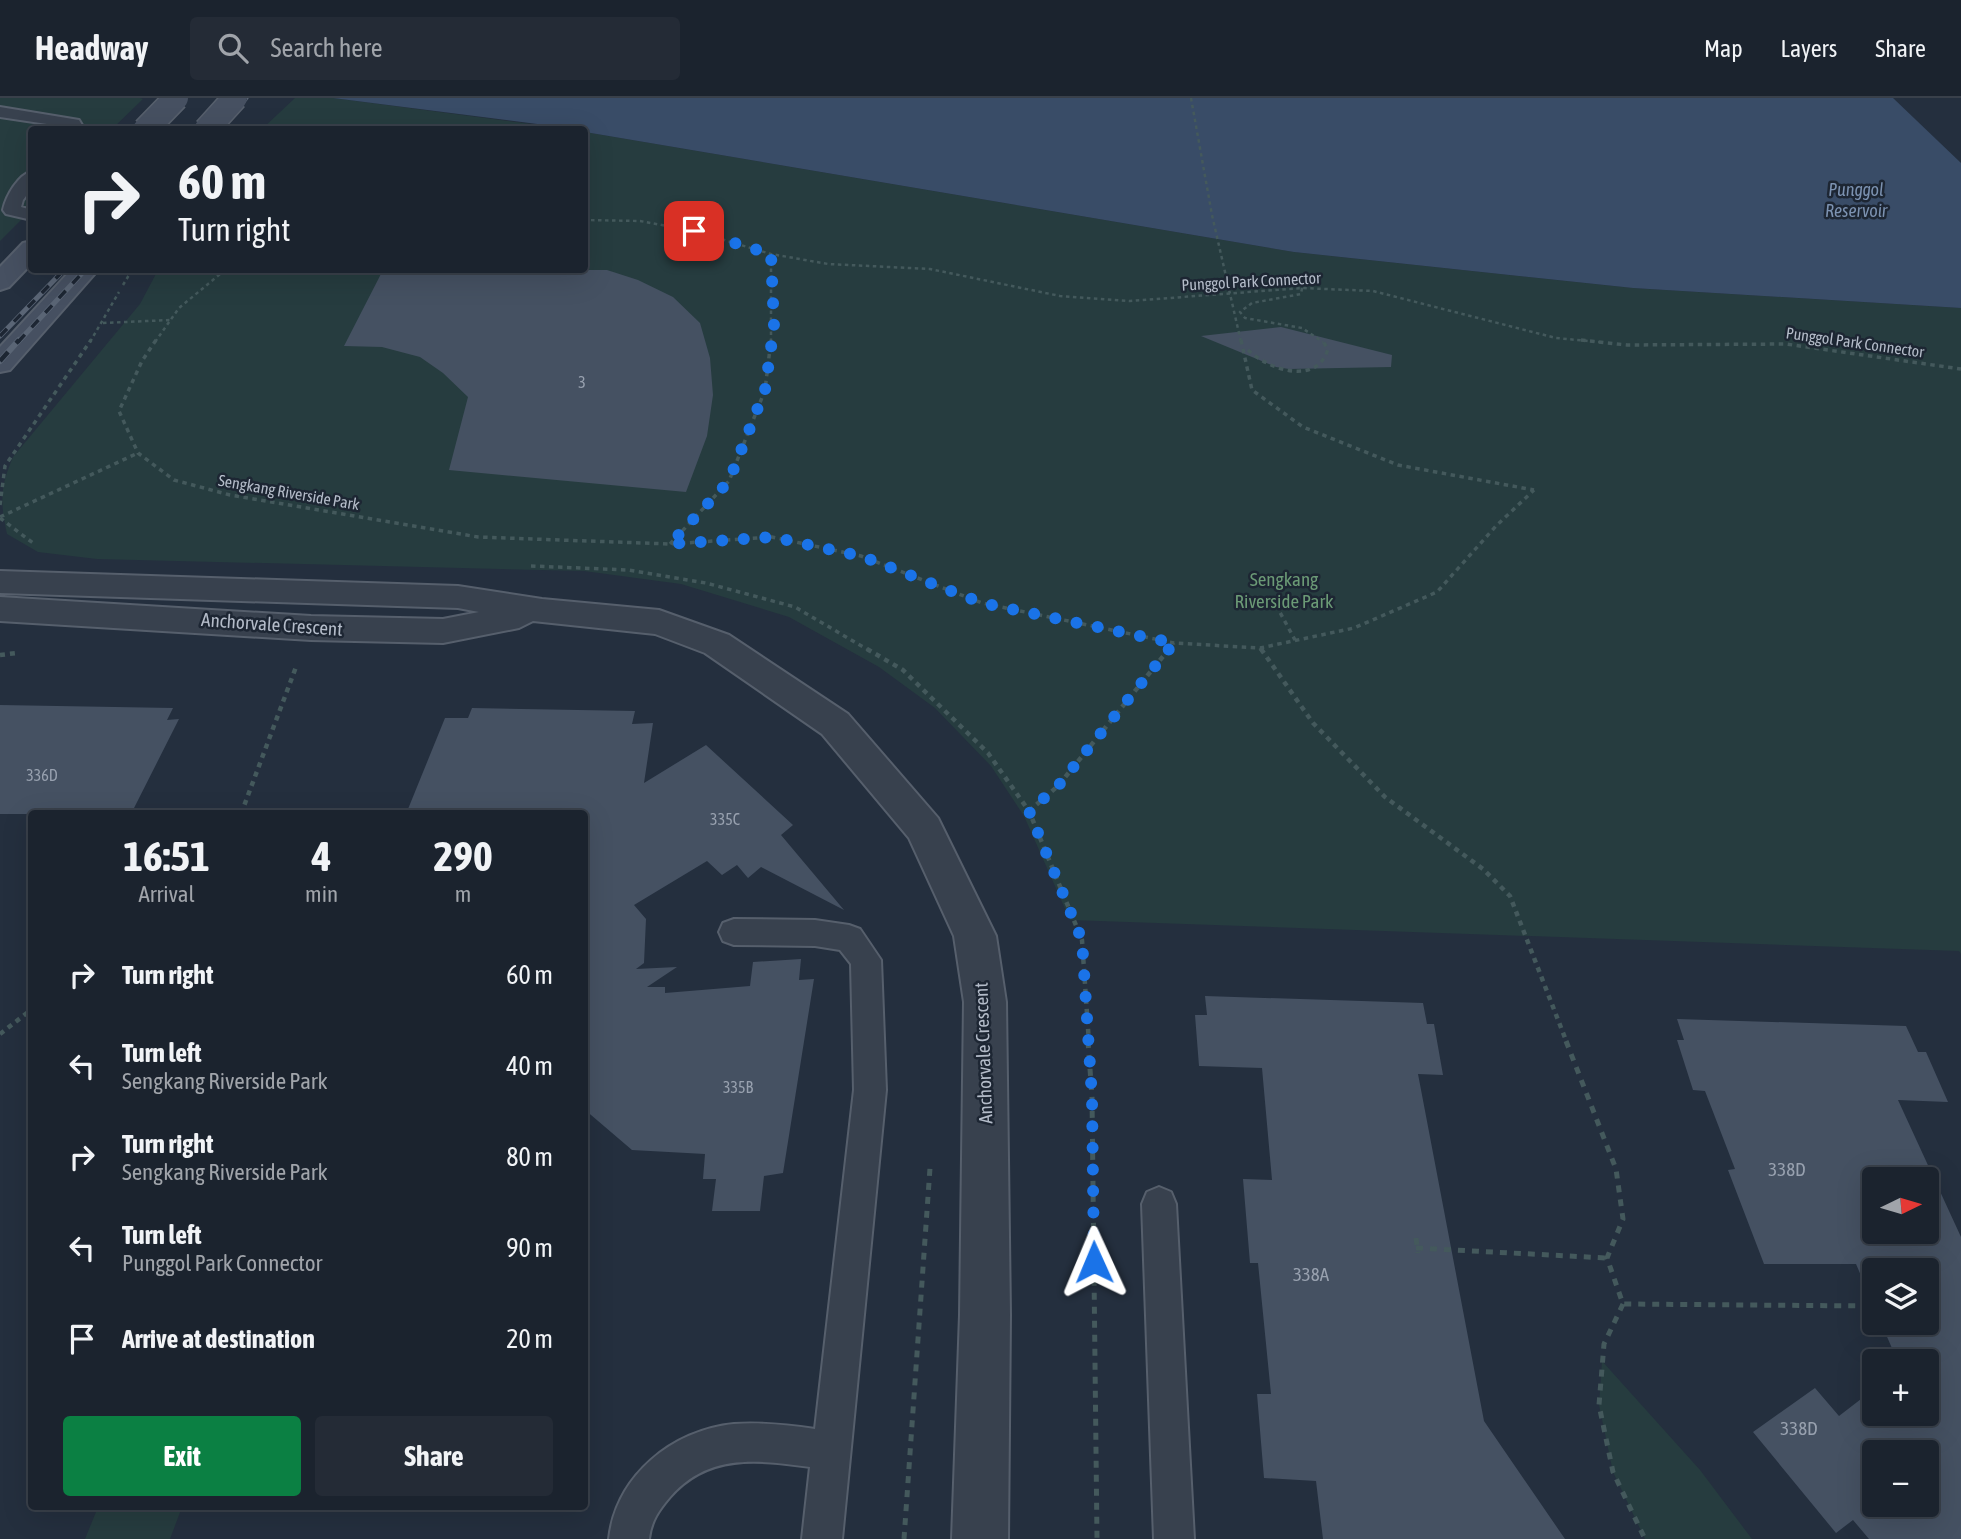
<!DOCTYPE html>
<html lang="en">
<head>
<meta charset="utf-8">
<style>
	body { margin:0; font-family:"Asap Condensed",sans-serif; background:#242b36; color:#f1f3f6; height:100vh; display:flex; flex-direction:column; font-size:26px; white-space:nowrap }
	* { box-sizing:border-box; margin:0 }
	p { font-size:23px; color:#a0a4aa }
	.icon { flex:none; width:38px; height:38px; fill:none; stroke:currentColor; stroke-width:2; stroke-linecap:round; stroke-linejoin:round }
	.map { position:relative; flex:1; overflow:hidden }
	.sheet { position:absolute; left:28px; top:712px; width:560px; height:700px; display:flex; flex-direction:column; background:#1b232e; border-radius:7px; box-shadow:0 7px 28px #0002,0 0 0 2px #39404a }
	.sheet>* { flex:none }
	.banner { position:absolute; left:28px; top:28px; width:560px; height:147px; border-radius:7px; box-shadow:0 7px 28px #0002,0 0 0 2px #39404a; background:#1b232e; color:#f1f3f6; overflow:hidden }
	.needle { width:46px; rotate:85deg }
	.buttons { position:absolute; left:1862px; top:1069px; display:grid; gap:14px }
	.buttons a { display:grid; place-items:center; width:77px; height:77px; border-radius:7px; background:#1b232e; box-shadow:0 7px 28px #0002,0 0 0 2px #39404a; font-size:35px }
	.pin { position:absolute; display:grid; place-items:center; width:60px; height:60px; color:#fff; margin:-30px; border-radius:14px; box-shadow:0 4px 10px #0006 }
	.me { position:absolute; width:77px; margin:-38px; rotate:359deg; stroke-linejoin:round; filter:drop-shadow(0 0 5px #0008) }
	.turn { display:flex; align-items:center; gap:24px; height:147px; padding:0 35px; font-size:32px }
	.turn .icon { width:91px; height:91px; stroke-width:2.5 }
	.turn b { display:block; font-size:49px; line-height:60px }
	.eta { display:flex; justify-content:space-evenly; align-items:center; height:119px; text-align:center }
	.eta b { font-size:42px; font-weight:700; line-height:49px }
	.primary-button { display:flex; gap:14px; margin-top:auto; padding:14px 35px }
	.primary-button a { flex:1; height:80px; border-radius:7px; background:#0b8043; color:#fff; font-size:28px; font-weight:700; line-height:80px; text-align:center }
	.primary-button a+a { background:#242b36; color:#f1f3f6 }
	ul { padding:0; list-style:none }
	li { display:flex; align-items:center; gap:21px; height:91px; padding:0 35px }
	li div { flex:1 }
	li b { display:block; font-size:26px }
	li em { font-style:normal }
	header { display:flex; align-items:center; gap:42px; box-sizing:border-box; height:98px; padding:0 35px; background:#1b232e; border-bottom:2px solid #39404a }
	header strong { font-size:33px }
	nav { display:flex; gap:38px; margin-inline-start:auto; font-size:24px }
	.search { width:490px; height:63px; background:#242b36; display:flex; align-items:center; gap:18px; box-sizing:border-box; padding:0 24px; border-radius:7px; color:#a0a4aa; font-size:26px }
	.map>svg:first-child { display:block }
</style>
</head>
<body>
<header>
<strong>Headway</strong>
<div class="search"><svg class="icon" aria-label="search" viewBox="0 0 24 24"><circle cx="10" cy="10" r="6"/><path d="M15 15l6 6"/></svg>Search here</div>
<nav><a>Map</a><a>Layers</a><a>Share</a></nav>
</header>
<div class="map">
<svg width="1961" height="1441" viewBox="0 0 1961 1441">
	<rect width="100%" height="100%" fill="#242f3e"/>
	<path fill="#263c3f" d="M0 0H140L143 1 112 31 32 32 31 112 0 143Z
		M295 0H333L569 31 261 32Z
		M585 34 1294 154 1633 190 1961 210V856L1959 853 1070 822 1024 718 991 668 935 610 879 569 789 519 681 486 584 473 97 461 38 454 7 436C0 404 0 389 13 359L140 206 158 172H584Z
		M1602 1263 1700 1372 1752 1441H1645L1613 1374 1599 1307Z
		M98 1409H182L170 1441H85Z"/>
	<path fill="#394c67" d="M333 0H1961V210L1633 190 1294 154 585 34 584 32Z"/>
	<path fill="#242f3e" d="M1893 0H1961V65Z"/>
	<path fill="#455162" fill-rule="evenodd" d="M383 172H607L638 182 673 199 700 225 710 260 713 297 707 338 686 394 449 372 468 299 443 275 420 259 382 249 344 248Z
		M1281 229 1392 257 1391 269 1289 271 1276 269 1201 238Z
		M0 607 173 610 167 622 179 621 131 716H0Z
		M472 610 635 613 632 626 653 625 644 685 706 647 793 727 781 737 844 812 761 769 748 780 737 767 722 777 707 763 634 807 646 821 644 865 636 871 677 869 647 889H665V895L750 888 753 864 801 861 799 882 814 881 783 1075 764 1078 760 1113H712L716 1081H703L705 1056 632 1052 584 1011V716H406L445 620H468Z
		M1205 898 1423 905 1427 926H1434L1443 977 1418 976 1484 1323 1565 1441H1323L1316 1383 1264 1380 1257 1296H1271L1258 1165H1250L1243 1081 1272 1082 1262 970 1199 968 1195 917H1207Z
		M1677 921 1906 928 1918 954H1926L1948 1004 1898 1002 1961 1139V1441H1869L1853 1422 1836 1435 1753 1334 1815 1290 1839 1318 1874 1291V1316H1927V1264H1898L1881 1225H1927V1172H1874V1208L1856 1166H1764L1728 1072 1735 1071 1705 993 1693 992 1677 942H1684ZM1874 1082H1927V1134H1874ZM1874 1354H1927V1407H1874Z"/>
	<g fill="none" stroke-linecap="round" stroke-linejoin="round">
		<g stroke="#565f6c" stroke-width="4">
			<path id="lane" d="M0 9 79 22 85 32H69L67 29 0 19Z
				M32 73V90L23 102 21 109 32 112V122L6 116 3 112C6 98 18 77 32 73Z
				M734 821 815 822 849 827 860 831 881 862 886 992 842 1441H802L810 1369C758 1362 708 1355 670 1399 659 1412 651 1423 649 1441H609C616 1378 672 1332 734 1326 761 1324 788 1327 815 1331L854 992 851 866 840 852 815 848 734 847 723 843 719 834 723 825Z
				M1159 1089 1171 1094 1176 1106 1194 1441H1154L1142 1106 1147 1094Z"/>
		</g>
		<g stroke="#565f6c" stroke-width="4">
			<path id="street" d="M0 473 458 488 542 501 659 512 729 537 848 616 938 720 996 838 1006 904 1010 1217 1008 1441H952L960 1217 964 904 954 838 909 740 822 636 705 555 655 536 533 523 519 530 443 545 311 542 0 523V499L311 518 443 521 479 514 458 510 0 495Z"/>
		</g>
		<g stroke="#565f6c" stroke-width="4">
			<path id="secondary" d="M32 143V165L9 189 0 192V169L23 145Z
				M71 172H98L10 272 0 274V249Z"/>
		</g>
		<path stroke="#44595c" stroke-width="2.5" stroke-dasharray="3.5 3.5" stroke-linecap="butt" d="M584 122 640 123 694 133 771 156 828 166 930 171 1060 198 1130 203 1302 190 1373 193 1556 240 1599 244
			M123 187 132 172
			M1302 190 1301 196 1252 205 1240 214 1245 220 1302 230 1323 244
			M103 225 170 222
			M90 244 119 194
			M155 244 179 210 225 172
			M771 244V156"/>
		<path stroke="#44595c" stroke-width="3.5" stroke-dasharray="4.5 4.5" stroke-linecap="butt" d="M156 242 142 263 119 313 138 355 174 382 230 397 478 439 670 446 772 439 861 458 982 505 1174 545 1260 550 1354 530 1437 494 1496 428 1534 392
			M1581 242 1627 247 1786 246 1961 271
			M1248 252C1269 272 1317 288 1328 251L1322 242
			M0 407 5 368 91 242
			M0 419 138 355
			M0 420 33 445
			M670 446 729 383 765 292 771 242
			M531 468 628 472 706 485 795 509 870 553
			M1276 507 1295 542
			M1260 550 1262 553
			M1168 553 1174 545"/>
		<path stroke="#44595c" stroke-width="4.5" stroke-dasharray="5 5" stroke-linecap="butt" d="M867 551 903 572 988 655 1029 713 1082 842 1089 945
			M1261 551 1313 625 1385 699 1483 771 1510 798 1567 945
			M0 557 17 555
			M1029 713 1058 688 1169 551
			M241 716 296 569
			M0 936 32 911"/>
		<path stroke="#44595c" stroke-width="5" stroke-dasharray="7 7" stroke-linecap="butt" d="M1088 943 1092 999 1097 1441
			M1566 943 1616 1071 1623 1121 1607 1160 1623 1206 1874 1208
			M1416 1140 1418 1155
			M1416 1150 1607 1160
			M1623 1206 1604 1246 1599 1307 1613 1374 1645 1441
			M904 1441 930 1070"/>
		<use href="#lane" fill="#38414e" fill-rule="evenodd"/>
		<use href="#street" fill="#38414e" fill-rule="evenodd"/>
		<use href="#secondary" fill="#465061" fill-rule="evenodd"/>
		<g stroke="#5a6575" stroke-width="5">
			<path id="rail-far1" d="M197 32 227 0
				M216 32 246 0
				M0 238 64 172
				M18 244 85 172"/>
		</g>
		<g stroke="#5a6575" stroke-width="6">
			<path id="rail" d="M0 263 19 242"/>
		</g>
		<use href="#rail-far1" stroke="#1d2633" stroke-width="3.5" stroke-dasharray="10" stroke-linecap="butt"/>
		<use href="#rail" stroke="#1d2633" stroke-width="4.5" stroke-dasharray="12" stroke-linecap="butt"/>
		<g stroke="#565f6c" stroke-width="27" stroke-linecap="butt">
			<path id="secondary-bridge" d="M145 32 176 0
				M206 32 235 0"/>
		</g>
		<path stroke="#44595c" stroke-width="2.5" stroke-dasharray="3.5 3.5" stroke-linecap="butt" d="M1191 0 1212 117 1241 244"/>
		<path stroke="#44595c" stroke-width="3.5" stroke-dasharray="4.5 4.5" stroke-linecap="butt" d="M1241 242 1252 292 1303 329 1398 367 1534 392"/>
		<use href="#secondary-bridge" stroke="#465061" stroke-width="24"/>
	</g>
	<g fill="none" stroke-linecap="round" stroke-linejoin="round">
		<path stroke="#1a73e8" stroke-width="12" stroke-dasharray="0 21.6" d="M694 133 771 156 774 228 765 292 729 383 670 446 772 439 861 458 982 505 1174 545 1058 688 1029 713 1082 842 1092 999 1094 1164"/>
	</g>
	<g text-anchor="middle" stroke-width="5" stroke-linejoin="round" paint-order="stroke">
		<g font-size="16" fill="#b4bcc9" stroke="#1d2633">
			<text transform="translate(1251 183) rotate(-3)" y="6">Punggol Park Connector</text>
			<text transform="translate(1855 244) rotate(8)" y="6">Punggol Park Connector</text>
			<text transform="translate(289 394) rotate(10)" y="6">Sengkang Riverside Park</text>
		</g>
		<g font-size="16" fill="#98a1af">
			<text x="582" y="290">3</text>
			<text x="42" y="683">336D</text>
			<text x="725" y="727">335C</text>
			<text x="738" y="995">335B</text>
		</g>
		<g font-size="18" font-style="italic" fill="#7c92b1" stroke="#1d2633">
			<text x="1856" y="98">Punggol<tspan x="1856" dy="21">Reservoir</tspan></text>
		</g>
		<g font-size="19" fill="#6b9a76" stroke="#1d2633">
			<text x="1284" y="488">Sengkang<tspan x="1284" dy="22">Riverside Park</tspan></text>
		</g>
		<g font-size="19" fill="#b4bcc9" stroke="#1d2633">
			<text transform="translate(272 526) rotate(4)" y="7">Anchorvale Crescent</text>
			<text transform="translate(983 955) rotate(-92)" y="7">Anchorvale Crescent</text>
		</g>
		<g font-size="19" fill="#98a1af">
			<text x="1787" y="1078">338D</text>
			<text x="1311" y="1183">338A</text>
			<text x="1799" y="1337">338D</text>
		</g>
	</g>
</svg>
<div class="buttons">
<a><svg class="needle" viewBox="-14 -14 28 28"><path d="M0-13l5 13h-10z" fill="#e53935"/><path d="M0 13l5-13h-10z" fill="#a0a4aa"/></svg></a>
<a><svg class="icon" aria-label="layers" viewBox="0 0 24 24"><path d="M12 4l9 5-9 5-9-5zM3 14l9 5 9-5"/></svg></a>
<a>+</a>
<a>−</a>
</div>
<div class="pin" style="left:694px;top:133px;background:#d93025"><svg class="icon" aria-label="arrive" viewBox="0 0 24 24"><path d="M6 21V4h12l-3 4 3 4H6"/></svg></div>
<svg class="me" style="left:1094px;top:1164px" viewBox="-20 -20 40 40"><path d="M0-17L14 15 0 8-14 15z" fill="#1a73e8" stroke="#fff" stroke-width="4"/></svg>
<div class="banner">
<div class="turn"><svg class="icon" aria-label="right" viewBox="0 0 24 24"><path d="M7 20v-9h11M14 6l5 5-5 5"/></svg><div><b>60 m</b>Turn right</div></div>
</div>
<section class="sheet">
<div class="eta">
<div><b>16:51</b><p>Arrival</p></div>
<div><b>4</b><p>min</p></div>
<div><b>290</b><p>m</p></div>
</div>
<ul>
<li><svg class="icon" aria-label="right" viewBox="0 0 24 24"><path d="M7 20v-9h11M14 6l5 5-5 5"/></svg><div><b>Turn right</b></div><em>60 m</em></li>
<li><svg class="icon" aria-label="left" viewBox="0 0 24 24"><path d="M17 20v-9H6M10 6l-5 5 5 5"/></svg><div><b>Turn left</b><p>Sengkang Riverside Park</p></div><em>40 m</em></li>
<li><svg class="icon" aria-label="right" viewBox="0 0 24 24"><path d="M7 20v-9h11M14 6l5 5-5 5"/></svg><div><b>Turn right</b><p>Sengkang Riverside Park</p></div><em>80 m</em></li>
<li><svg class="icon" aria-label="left" viewBox="0 0 24 24"><path d="M17 20v-9H6M10 6l-5 5 5 5"/></svg><div><b>Turn left</b><p>Punggol Park Connector</p></div><em>90 m</em></li>
<li><svg class="icon" aria-label="arrive" viewBox="0 0 24 24"><path d="M6 21V4h12l-3 4 3 4H6"/></svg><div><b>Arrive at destination</b></div><em>20 m</em></li>
</ul>
<div class="primary-button"><a>Exit</a><a>Share</a></div>
</section>
</div>
</body>
</html>
